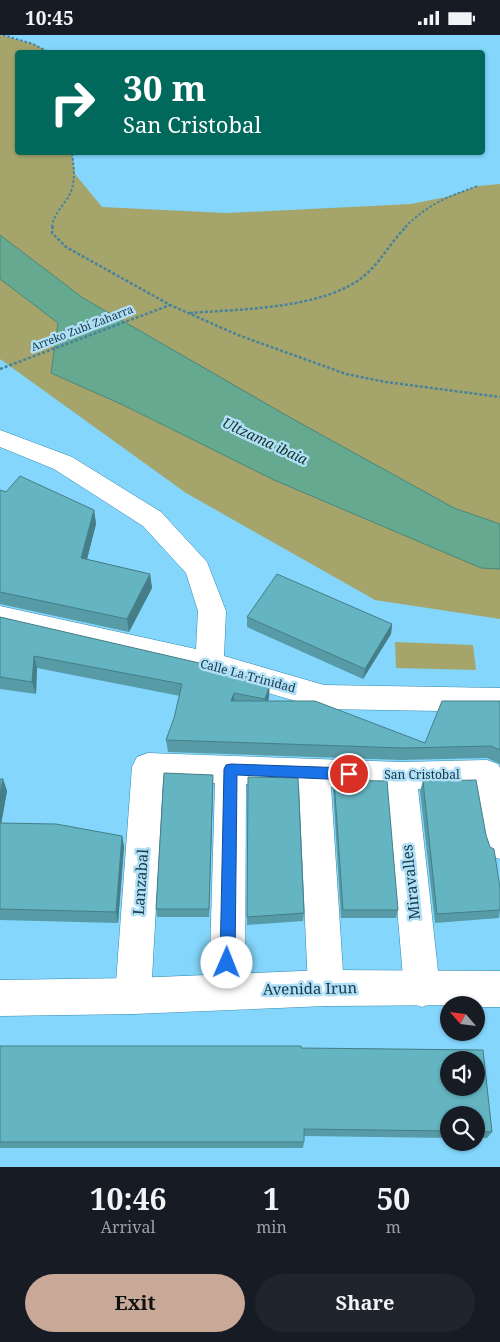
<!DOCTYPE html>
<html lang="en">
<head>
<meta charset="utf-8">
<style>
	body { margin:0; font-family:"Noto Serif",serif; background:#20242c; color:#f1f3f6; height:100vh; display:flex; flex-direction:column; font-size:19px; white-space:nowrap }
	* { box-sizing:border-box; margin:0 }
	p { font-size:16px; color:#9ea1a6 }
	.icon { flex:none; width:28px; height:28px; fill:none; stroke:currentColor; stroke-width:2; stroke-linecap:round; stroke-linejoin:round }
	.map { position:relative; height:1132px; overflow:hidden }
	.side { display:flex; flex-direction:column; background:#171b24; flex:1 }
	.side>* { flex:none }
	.banner { position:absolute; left:15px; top:15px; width:470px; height:105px; border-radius:5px; box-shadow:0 1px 4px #0004; background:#00695c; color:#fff; overflow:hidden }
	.needle { width:32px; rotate:298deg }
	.fabs { position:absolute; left:440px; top:961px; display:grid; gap:10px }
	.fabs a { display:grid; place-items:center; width:45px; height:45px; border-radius:50%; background:#171b24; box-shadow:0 1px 4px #0004; font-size:25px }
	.pin { position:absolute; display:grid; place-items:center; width:42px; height:42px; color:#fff; margin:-21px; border:2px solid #fff; border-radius:50%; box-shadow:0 1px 5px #0007 }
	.me { position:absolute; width:55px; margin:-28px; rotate:1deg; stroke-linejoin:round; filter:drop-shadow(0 0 4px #0008) }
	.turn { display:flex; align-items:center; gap:18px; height:105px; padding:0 25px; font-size:22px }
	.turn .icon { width:65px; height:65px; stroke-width:2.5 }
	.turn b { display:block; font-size:35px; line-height:42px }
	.eta { display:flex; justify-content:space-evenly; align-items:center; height:85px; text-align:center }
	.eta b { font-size:30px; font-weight:700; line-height:35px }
	.cta { display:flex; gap:10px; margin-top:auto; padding:10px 25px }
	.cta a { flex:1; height:58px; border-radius:30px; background:#c8a998; color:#111; font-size:20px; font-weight:700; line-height:58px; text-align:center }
	.cta a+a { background:#20242c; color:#f1f3f6 }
	.status { display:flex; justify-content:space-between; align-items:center; height:35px; padding:0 25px; background:#171b24; direction:ltr }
	.status svg { height:14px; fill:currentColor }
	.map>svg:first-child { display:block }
</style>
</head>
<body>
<div class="status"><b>10:45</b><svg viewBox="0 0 49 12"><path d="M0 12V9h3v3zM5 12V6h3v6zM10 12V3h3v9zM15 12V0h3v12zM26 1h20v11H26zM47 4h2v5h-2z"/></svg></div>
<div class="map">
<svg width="500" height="1132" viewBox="0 0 500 1132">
	<rect width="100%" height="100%" fill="#84d6fc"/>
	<path fill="#a5a56b" d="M0 0 33 9 50 17 18 18V118H72L75 139 102 172 226 178 411 169 446 162 478 151 500 149V584L375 565 186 458 0 324Z
		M395 607 473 610 476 635 396 633Z"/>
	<path fill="#64a990" stroke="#4c877a" d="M0 200 83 263 291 383 454 473 500 489V534L481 533 274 445 123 370 51 338 58 288 0 244Z"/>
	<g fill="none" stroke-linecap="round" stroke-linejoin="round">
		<g stroke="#3489ac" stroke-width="1">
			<path id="street" d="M0 395 72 422 161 477 207 527 226 576 224 621 324 650 500 653V677L324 674 209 641 0 593V571L196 614 198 576 186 538 143 491 54 434 0 412Z
				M148 718 401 727 487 725 498 729 500 733V824L488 820 484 809 474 753 418 754 440 954 435 967 422 972 409 967 404 954 387 754 331 752 344 953 339 966 326 971 313 966 308 953 299 751 246 749 245 956 240 969 227 974 214 969 209 956 215 748 163 746 151 961 146 974 133 979 120 974 115 961 132 732 137 722Z"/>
		</g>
		<g stroke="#3489ac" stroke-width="1">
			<path id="secondary" d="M326 935 500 936V972H476V970L326 971 133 979 0 981V945L133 943Z"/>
		</g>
		<path stroke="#48829b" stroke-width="2" stroke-dasharray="2.5 2" stroke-linecap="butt" d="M3 0 33 9 50 18
			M52 192C53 180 63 171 69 161 76 147 74 133 72 118
			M405 192C430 168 447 162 478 151"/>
		<path stroke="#48829b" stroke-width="2.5" stroke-dasharray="3 2" stroke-linecap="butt" d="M53 191 52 198 66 212 170 270 238 300 346 339 386 347 500 362
			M190 278C241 274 324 274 364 241 381 227 391 206 407 191
			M0 334 170 270"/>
		<use href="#street" fill="#fff" fill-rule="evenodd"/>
		<use href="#secondary" fill="#fff" fill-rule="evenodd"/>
	</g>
	<path fill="#569ba6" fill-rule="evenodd" d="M0 455 94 475 96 489 87 524 150 539 152 553 129 597 0 569Z
		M0 582 269 662 268 666 425 708 500 666V729L487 723 401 725 168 717 166 705 174 683 180 661 37 633 36 659 0 654Z
		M247 582 392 589 391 599 363 644 247 592Z
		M213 740V750L209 882H157L156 874Z
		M248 742 304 878 303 886 247 890Z
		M0 744H3L7 756 1 788 122 801 124 812 118 888 0 885Z
		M334 745 398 875 396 883H341L333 754Z
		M423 746 500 875 499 883 435 888 420 756Z
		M0 1011H301V1013L483 1015 492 1097 487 1103H476V1080H449V1103L304 1101V1107L303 1113H0ZM449 1025H476V1052H449Z"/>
	<path fill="#467e87" d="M94 475 96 489 84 536 81 523Z
		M150 539 152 553 129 597 127 584Z
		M392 589 391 599 363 644 365 634Z
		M34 621 37 633 36 659 32 647Z
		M270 649 269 662 265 677V664Z
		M234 658V671L231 666Z
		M213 740V750L209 882V874Z
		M3 744 7 756 0 796V759Z
		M122 801 124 812 118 888 116 877Z"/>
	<path fill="#64b4c1" stroke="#467e87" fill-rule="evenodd" d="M20 441 94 475 81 523 150 539 127 584 0 557V455L6 457Z
		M277 539 392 589 365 634 247 582Z
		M0 582 208 630 270 649 265 664 234 658 231 666H315L425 708 442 666H500V715L491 711 404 713 166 705 174 683 182 649 34 621 32 647 0 642Z
		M164 738 213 740 209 874H156Z
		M248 742 298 743 304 878 247 882Z
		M0 744H3L0 759Z
		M334 745 387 746 398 875H343Z
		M476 745 486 800 490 812 494 814 500 853V875L437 879 423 746Z
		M0 788 56 789 122 801 116 877 0 874Z
		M0 1011H301V1013L483 1015 492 1097 476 1096V1080H449V1096L304 1094V1107H0ZM449 1025H476V1052H449Z"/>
	<path fill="#1a73e8" stroke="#114b97" d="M231 729 349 733 353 735 355 739 353 743 349 745 237 740 235 928 233 933 227 935 222 933 220 928 224 734 226 730Z"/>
	<g text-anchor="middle" stroke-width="5" stroke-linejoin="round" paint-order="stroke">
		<g font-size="11" fill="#143847" stroke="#b0dff6">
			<text transform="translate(82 293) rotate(-21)" y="4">Arreko Zubi Zaharra</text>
		</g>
		<g font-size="12" fill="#143847" stroke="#b0dff6">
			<text transform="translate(248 641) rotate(15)" y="4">Calle La Trinidad</text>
			<text x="422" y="744">San Cristobal</text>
		</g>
		<g font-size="14" font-style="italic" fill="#103126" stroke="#b0dff6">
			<text transform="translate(265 406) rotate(25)" y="5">Ultzama ibaia</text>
		</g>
		<g font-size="15" fill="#143847" stroke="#b0dff6">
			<text transform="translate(141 847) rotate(-86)" y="5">Lanzabal</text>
			<text transform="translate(411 847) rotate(-96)" y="5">Miravalles</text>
			<text transform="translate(310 954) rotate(-1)" y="5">Avenida Irun</text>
		</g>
	</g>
</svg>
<div class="fabs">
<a><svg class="needle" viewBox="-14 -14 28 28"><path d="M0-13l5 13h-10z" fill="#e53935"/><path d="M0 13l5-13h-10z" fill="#9ea1a6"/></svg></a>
<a><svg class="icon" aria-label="sound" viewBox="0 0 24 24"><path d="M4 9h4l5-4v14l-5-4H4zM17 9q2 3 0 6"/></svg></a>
<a><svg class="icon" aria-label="search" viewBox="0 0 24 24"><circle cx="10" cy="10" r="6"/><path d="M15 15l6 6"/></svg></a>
</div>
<div class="pin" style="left:349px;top:739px;background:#d93025"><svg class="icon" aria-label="arrive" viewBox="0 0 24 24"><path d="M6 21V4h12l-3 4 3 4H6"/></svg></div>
<svg class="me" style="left:227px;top:928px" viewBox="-20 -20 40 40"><circle r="19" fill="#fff"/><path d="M0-13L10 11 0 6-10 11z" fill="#1a73e8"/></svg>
<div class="banner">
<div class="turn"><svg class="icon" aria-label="right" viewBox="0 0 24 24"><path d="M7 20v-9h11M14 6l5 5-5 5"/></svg><div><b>30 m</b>San Cristobal</div></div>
</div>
</div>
<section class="side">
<div class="eta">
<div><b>10:46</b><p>Arrival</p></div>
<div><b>1</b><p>min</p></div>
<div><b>50</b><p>m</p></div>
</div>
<div class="cta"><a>Exit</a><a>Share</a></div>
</section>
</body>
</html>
